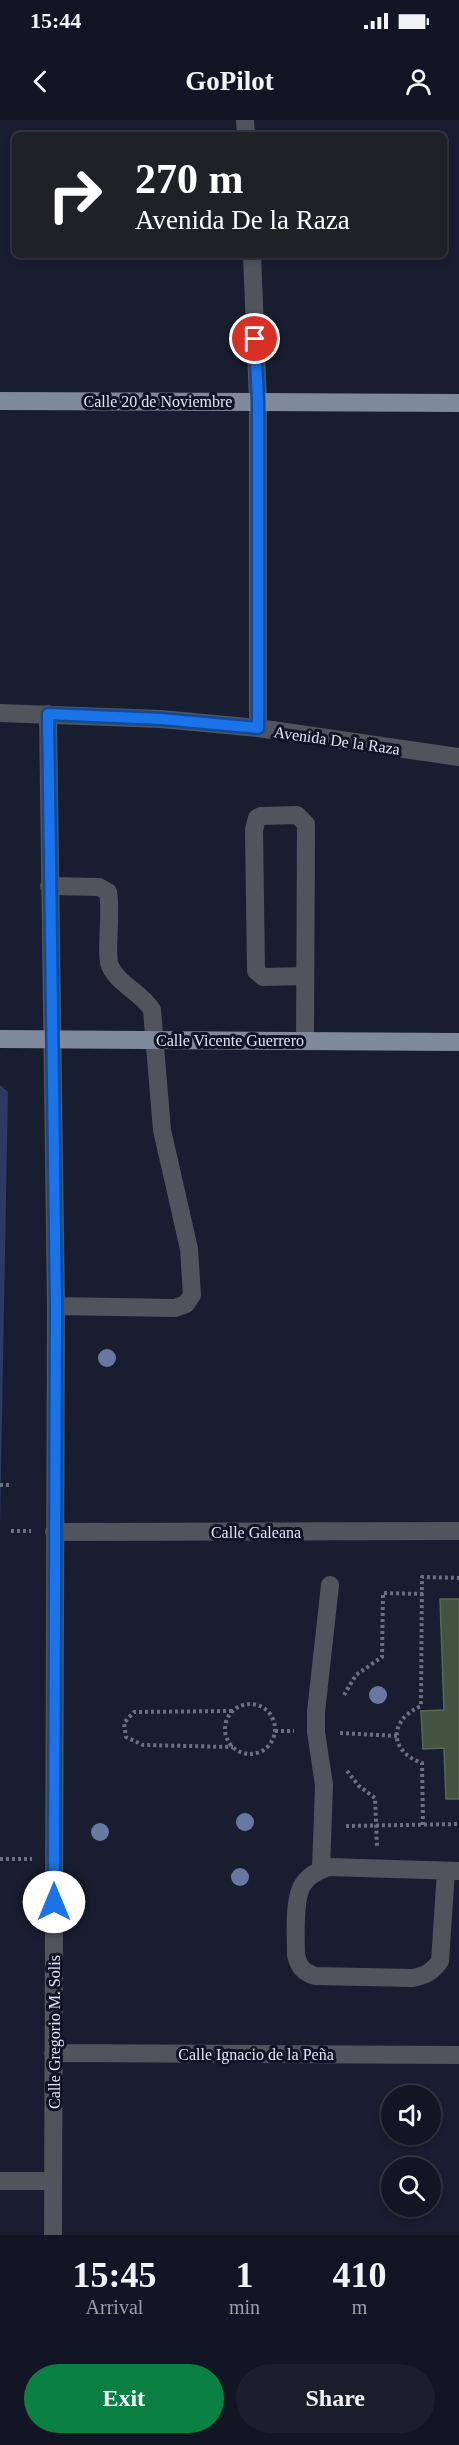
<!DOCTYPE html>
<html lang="en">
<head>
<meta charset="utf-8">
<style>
	body { margin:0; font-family:"Times New Roman",serif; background:#1b1f2c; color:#f1f3f6; height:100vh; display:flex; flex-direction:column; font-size:22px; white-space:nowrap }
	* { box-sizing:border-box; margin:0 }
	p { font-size:20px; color:#9c9fa6 }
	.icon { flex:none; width:33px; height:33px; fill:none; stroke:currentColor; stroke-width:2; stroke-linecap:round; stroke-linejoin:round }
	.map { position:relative; height:2115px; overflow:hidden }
	.details { display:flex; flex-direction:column; background:#121624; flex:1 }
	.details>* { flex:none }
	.top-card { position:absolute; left:12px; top:12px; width:435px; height:126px; border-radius:9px; box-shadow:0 3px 9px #0003,0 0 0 2px #313541; background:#202124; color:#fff; overflow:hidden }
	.tools { position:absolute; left:381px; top:1965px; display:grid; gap:12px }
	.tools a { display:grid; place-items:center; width:60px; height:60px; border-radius:50%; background:#121624; box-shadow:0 3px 9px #0003,0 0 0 2px #313541; font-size:30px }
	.pin { position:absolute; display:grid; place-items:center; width:51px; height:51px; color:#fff; margin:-26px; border:3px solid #fff; border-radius:50%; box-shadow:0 2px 6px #0007 }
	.me { position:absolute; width:66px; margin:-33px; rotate:0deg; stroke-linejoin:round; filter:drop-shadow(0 0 4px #0008) }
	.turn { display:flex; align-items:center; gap:21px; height:126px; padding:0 24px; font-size:27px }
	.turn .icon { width:78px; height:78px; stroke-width:2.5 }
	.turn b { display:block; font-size:42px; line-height:51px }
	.eta { display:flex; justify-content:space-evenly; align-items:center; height:102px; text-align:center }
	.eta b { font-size:36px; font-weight:600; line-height:42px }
	.button { display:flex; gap:12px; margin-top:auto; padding:12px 24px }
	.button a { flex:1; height:69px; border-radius:36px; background:#0b8043; color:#fff; font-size:24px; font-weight:600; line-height:69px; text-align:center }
	.button a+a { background:#1b1f2c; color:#f1f3f6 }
	.status { display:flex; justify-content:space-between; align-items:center; height:42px; padding:0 30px; background:#121624; direction:ltr }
	.status svg { height:16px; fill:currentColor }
	header { display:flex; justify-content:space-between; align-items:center; height:78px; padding:0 24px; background:#121624; font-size:27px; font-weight:600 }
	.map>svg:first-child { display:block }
</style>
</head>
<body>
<div class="status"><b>15:44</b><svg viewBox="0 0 49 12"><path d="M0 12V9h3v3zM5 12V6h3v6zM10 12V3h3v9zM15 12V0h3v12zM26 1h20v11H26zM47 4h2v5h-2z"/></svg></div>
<header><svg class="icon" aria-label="back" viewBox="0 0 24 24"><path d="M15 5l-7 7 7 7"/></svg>GoPilot<svg class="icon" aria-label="person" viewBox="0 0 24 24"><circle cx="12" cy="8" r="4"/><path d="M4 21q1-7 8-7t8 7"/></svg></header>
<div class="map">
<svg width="459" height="2115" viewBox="0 0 459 2115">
	<rect width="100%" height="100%" fill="#181e30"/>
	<path fill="#2c3a64" d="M0 965 8 972 0 1404Z"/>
	<path fill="#445340" stroke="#596855" stroke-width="1.5" d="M440 1479H459V1679H446L444 1628 423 1629 421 1591 444 1590Z"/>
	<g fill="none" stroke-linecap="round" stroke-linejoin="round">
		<path stroke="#6a707f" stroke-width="4" stroke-dasharray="3 3" stroke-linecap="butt" d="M0 1365H12
			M11 1411H31
			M344 1575 356 1555 382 1537 383 1473 423 1474
			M225 1609a25 25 0 1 1 50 0a25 25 0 1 1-50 0Z
			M232 1591 134 1592 124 1603 126 1617 143 1625 233 1627
			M275 1611H294
			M340 1613 397 1616
			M347 1651 359 1666 375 1678 377 1727
			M423 1705 422 1643C388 1631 389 1600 421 1586L422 1457 459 1458
			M346 1706 459 1704
			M0 1739H32"/>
		<path stroke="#50545d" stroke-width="18" d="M245 0 246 15
			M252 135 258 281V608
			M0 593 161 599 258 608 459 637
			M48 594 56 1186 53 2115
			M49 766 99 767 108 772C112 792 105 834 110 846 119 865 142 873 152 890L162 1010 189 1129 192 1175 186 1184 175 1188 56 1186
			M305 920 306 704 297 695 261 696 257 698 254 710 256 851 263 857 305 856
			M54 1412 459 1411
			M321 1750 324 1665 316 1612V1592L330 1465
			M446 1751 440 1841C432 1852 425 1856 412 1858L315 1856C303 1852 299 1847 296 1835 296 1817 293 1776 304 1763 310 1754 319 1751 328 1747L459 1751
			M53 1933 459 1935
			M0 2061H53"/>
		<path stroke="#80889b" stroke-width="18" d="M0 281 459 283
			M0 919 459 922"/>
	</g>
	<g fill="#6878a0">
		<circle cx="107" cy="1238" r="9"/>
		<circle cx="378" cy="1575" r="9"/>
		<circle cx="245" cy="1702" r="9"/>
		<circle cx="100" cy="1712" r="9"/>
		<circle cx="240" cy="1757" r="9"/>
	</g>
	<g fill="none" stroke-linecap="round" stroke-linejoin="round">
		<g stroke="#114b97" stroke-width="15">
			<path id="route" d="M54 1782 56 1186 48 594 161 599 258 608V281L255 219"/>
		</g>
		<use href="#route" stroke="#1a73e8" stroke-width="10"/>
	</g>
	<g text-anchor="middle" stroke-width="6" stroke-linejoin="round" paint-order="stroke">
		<g font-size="16" fill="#e0e5f1" stroke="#0f1526">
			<text x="158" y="287">Calle 20 de Noviembre</text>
			<text transform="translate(337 620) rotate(8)" y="6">Avenida De la Raza</text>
			<text x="230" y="926">Calle Vicente Guerrero</text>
			<text x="256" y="1418">Calle Galeana</text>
			<text transform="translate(54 1912) rotate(-90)" y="6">Calle Gregorio M. Solis</text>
			<text x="256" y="1940">Calle Ignacio de la Peña</text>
		</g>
	</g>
</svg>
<div class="tools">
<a><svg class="icon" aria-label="sound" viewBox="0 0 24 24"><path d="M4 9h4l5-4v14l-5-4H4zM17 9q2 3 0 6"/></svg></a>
<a><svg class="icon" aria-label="search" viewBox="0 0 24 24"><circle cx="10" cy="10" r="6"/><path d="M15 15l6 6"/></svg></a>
</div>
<div class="pin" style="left:255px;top:219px;background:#d93025"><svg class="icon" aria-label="arrive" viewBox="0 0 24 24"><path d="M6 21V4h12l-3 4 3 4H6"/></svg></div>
<svg class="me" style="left:54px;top:1782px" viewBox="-20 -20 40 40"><circle r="19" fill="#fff"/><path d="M0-13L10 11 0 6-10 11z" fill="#1a73e8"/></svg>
<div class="top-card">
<div class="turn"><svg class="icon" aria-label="right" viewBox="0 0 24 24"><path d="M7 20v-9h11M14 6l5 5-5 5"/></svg><div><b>270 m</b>Avenida De la Raza</div></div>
</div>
</div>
<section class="details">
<div class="eta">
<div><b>15:45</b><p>Arrival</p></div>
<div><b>1</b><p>min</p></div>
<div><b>410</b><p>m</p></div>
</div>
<div class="button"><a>Exit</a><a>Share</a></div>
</section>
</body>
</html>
